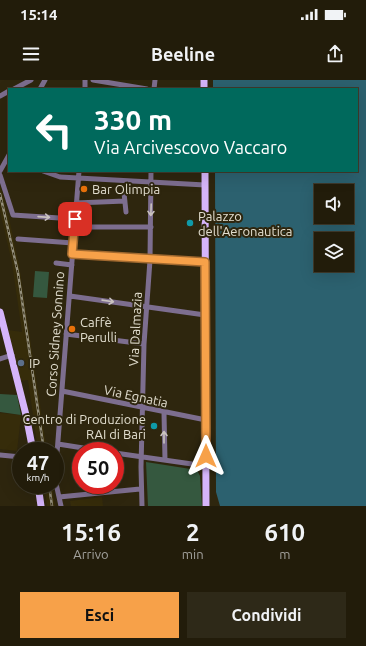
<!DOCTYPE html>
<html lang="it">
<head>
<meta charset="utf-8">
<style>
	body { margin:0; font-family:Ubuntu,sans-serif; background:#2e2918; color:#f1f3f6; height:100vh; display:flex; flex-direction:column; font-size:15px; white-space:nowrap }
	* { box-sizing:border-box; margin:0 }
	p { font-size:13px; color:#a2a19c }
	.icon { flex:none; width:22px; height:22px; fill:none; stroke:currentColor; stroke-width:2; stroke-linecap:round; stroke-linejoin:round }
	.map { position:relative; height:426px; overflow:hidden }
	.sheet { display:flex; flex-direction:column; background:#221c0a; flex:1 }
	.sheet>* { flex:none }
	.hud { position:absolute; left:8px; top:8px; width:350px; height:84px; border-radius:0px; box-shadow:0 4px 16px #0002,0 0 0 1px #3f3a2b; background:#00695c; color:#fff; overflow:hidden }
	.controls { position:absolute; left:314px; top:104px; display:grid; gap:8px }
	.controls a { display:grid; place-items:center; width:40px; height:40px; border-radius:0px; background:#221c0a; box-shadow:0 4px 16px #0002,0 0 0 1px #3f3a2b; font-size:20px }
	.speed { position:absolute; left:12px; top:362px; display:flex; gap:8px; font-size:20px; font-weight:700; text-align:center }
	.speed>* { display:grid; place-content:center; width:52px; height:52px; border-radius:50%; background:#221c0a; box-shadow:0 4px 16px #0002,0 0 0 1px #3f3a2b; line-height:1 }
	.speed small { font-size:10px; font-weight:400 }
	.speed .limit { border:6px solid #d22; background:#fff; color:#111 }
	.pin { position:absolute; display:grid; place-items:center; width:34px; height:34px; color:#fff; margin:-17px; border-radius:8px; box-shadow:0 2px 6px #0006 }
	.me { position:absolute; width:44px; margin:-22px; rotate:0deg; stroke-linejoin:round; filter:drop-shadow(0 0 3px #0008) }
	.turn { display:flex; align-items:center; gap:14px; height:84px; padding:0 20px; font-size:18px }
	.turn .icon { width:52px; height:52px; stroke-width:2.5 }
	.turn b { display:block; font-size:28px; line-height:34px }
	.eta { display:flex; justify-content:space-evenly; align-items:center; height:68px; text-align:center }
	.eta b { font-size:24px; font-weight:600; line-height:28px }
	.cta { display:flex; gap:8px; margin-top:auto; padding:8px 20px }
	.cta a { flex:1; height:46px; border-radius:0px; background:#f7a149; color:#111; font-size:16px; font-weight:600; line-height:46px; text-align:center }
	.cta a+a { background:#2e2918; color:#f1f3f6 }
	.status { display:flex; justify-content:space-between; align-items:center; height:28px; padding:0 20px; background:#221c0a; direction:ltr }
	.status svg { height:11px; fill:currentColor }
	header { display:flex; justify-content:space-between; align-items:center; height:52px; padding:0 20px; background:#221c0a; font-size:18px; font-weight:600 }
	.map>svg:first-child { display:block }
</style>
</head>
<body>
<div class="status"><b>15:14</b><svg viewBox="0 0 49 12"><path d="M0 12V9h3v3zM5 12V6h3v6zM10 12V3h3v9zM15 12V0h3v12zM26 1h20v11H26zM47 4h2v5h-2z"/></svg></div>
<header><svg class="icon" aria-label="menu" viewBox="0 0 24 24"><path d="M4 6h16M4 12h16M4 18h16"/></svg>Beeline<svg class="icon" aria-label="share" viewBox="0 0 24 24"><path d="M12 15V3M7 8l5-5 5 5M5 13v7h14v-7"/></svg></header>
<div class="map">
<svg width="366" height="426" viewBox="0 0 366 426">
	<rect width="100%" height="100%" fill="#2e260e"/>
	<path fill="#362c0a" d="M0 105 9 138 19 185 47 371H38L28 300 21 301 8 250 22 252 12 183 0 131Z
		M0 333 21 335 17 371 0 369Z
		M44 405H52L55 426H47Z
		M102 417 103 426H71L70 421Z"/>
	<path fill="#35583f" d="M35 191 49 192 47 218 33 217Z
		M0 314 17 315 21 335 0 332Z
		M146 382 197 390 200 396 202 426H148Z"/>
	<path fill="#2c616f" fill-rule="evenodd" d="M213 0H366V426H220L216 412 215 91H357V9H213ZM321 111H347V137H321ZM321 159H347V185H321Z"/>
	<g fill="none" stroke-linecap="round" stroke-linejoin="round">
		<path stroke="#7d6e8f" stroke-width="5" d="M93 0 147 9
			M14 9 31 0
			M40 9 45 0
			M85 9V0
			M154 9 155 0
			M0 16 9 11
			M0 91 9 75
			M43 91 60 97 205 105
			M0 95 13 135 75 139
			M124 113 126 132
			M76 123 125 121
			M74 147H151
			M18 159 73 163
			M72 174 205 182
			M56 183 72 185
			M70 216 205 235
			M66 254 144 264
			M0 279 12 275
			M62 311 206 340
			M164 333 165 380
			M58 364 102 371
			M115 373 206 386
			M0 375 21 377
			M59 417 140 409
			M61 426 55 399 79 91
			M142 426 141 387 144 264 150 180 151 91"/>
		<path stroke="#d5b4fa" stroke-width="7" d="M204 0V9
			M205 91 206 426
			M0 232 26 335 33 371
			M38 405 41 426"/>
		<g stroke="#96917e" stroke-width="2.5">
			<path id="rail" d="M0 114 18 193 44 371
				M49 405 52 426"/>
		</g>
		<use href="#rail" stroke="#2e260e" stroke-width="1" stroke-dasharray="3" stroke-linecap="butt"/>
	</g>
	<defs><path id="oneway-shaft" d="M-6 0H5M1.5-3L5.5 0L1.5 3" fill="none" stroke-width="1.6" stroke-linecap="round" stroke-linejoin="round"/></defs>
	<g stroke="#c9c2bf">
		<use href="#oneway-shaft" transform="translate(151 130) rotate(92)"/>
		<use href="#oneway-shaft" transform="translate(44 137) rotate(4)"/>
		<use href="#oneway-shaft" transform="translate(108 221) rotate(8)"/>
		<use href="#oneway-shaft" transform="translate(164 357) rotate(-90)"/>
	</g>
	<g fill="none" stroke-linecap="round" stroke-linejoin="round">
		<g stroke="#a1692f" stroke-width="10">
			<path id="route" d="M75 139 72 174 205 182 206 376"/>
		</g>
		<use href="#route" stroke="#f7a149" stroke-width="7"/>
	</g>
	<g fill="#e8710a" stroke="#2e260e" stroke-width="1.5">
		<circle cx="84" cy="109" r="4"/>
		<circle cx="72" cy="249" r="4"/>
	</g>
	<g fill="#0f9aa8" stroke="#2e260e" stroke-width="1.5">
		<circle cx="190" cy="143" r="4"/>
		<circle cx="154" cy="346" r="4"/>
	</g>
	<circle fill="#5c6f8a" stroke="#2e260e" stroke-width="1.5" cx="21" cy="283" r="4"/>
	<g text-anchor="middle" stroke-width="4" stroke-linejoin="round" paint-order="stroke">
		<g font-size="13" fill="#e2decf" stroke="#2e260e" text-anchor="start">
			<text x="92" y="114">Bar Olimpia</text>
			<text x="198" y="141">Palazzo<tspan x="198" dy="15">dell'Aeronautica</tspan></text>
			<text x="80" y="247">Caffè<tspan x="80" dy="15">Perulli</tspan></text>
			<text x="29" y="288">IP</text>
			<text x="146" y="344" text-anchor="end">Centro di Produzione<tspan x="146" dy="15">RAI di Bari</tspan></text>
		</g>
		<g font-size="13" fill="#e2decf" stroke="#2e260e">
			<text transform="translate(135 249) rotate(-87)" y="5">Via Dalmazia</text>
			<text transform="translate(55 254) rotate(-86)" y="5">Corso Sidney Sonnino</text>
			<text transform="translate(136 316) rotate(12)" y="5">Via Egnatia</text>
		</g>
	</g>
</svg>
<div class="controls">
<a><svg class="icon" aria-label="sound" viewBox="0 0 24 24"><path d="M4 9h4l5-4v14l-5-4H4zM17 9q2 3 0 6"/></svg></a>
<a><svg class="icon" aria-label="layers" viewBox="0 0 24 24"><path d="M12 4l9 5-9 5-9-5zM3 14l9 5 9-5"/></svg></a>
</div>
<div class="speed"><div>47<small>km/h</small></div><div class="limit">50</div></div>
<div class="pin" style="left:75px;top:139px;background:#d93025"><svg class="icon" aria-label="arrive" viewBox="0 0 24 24"><path d="M6 21V4h12l-3 4 3 4H6"/></svg></div>
<svg class="me" style="left:206px;top:376px" viewBox="-20 -20 40 40"><path d="M0-17L14 15 0 8-14 15z" fill="#f7a149" stroke="#fff" stroke-width="4"/></svg>
<div class="hud">
<div class="turn"><svg class="icon" aria-label="left" viewBox="0 0 24 24"><path d="M17 20v-9H6M10 6l-5 5 5 5"/></svg><div><b>330 m</b>Via Arcivescovo Vaccaro</div></div>
</div>
</div>
<section class="sheet">
<div class="eta">
<div><b>15:16</b><p>Arrivo</p></div>
<div><b>2</b><p>min</p></div>
<div><b>610</b><p>m</p></div>
</div>
<div class="cta"><a>Esci</a><a>Condividi</a></div>
</section>
</body>
</html>
